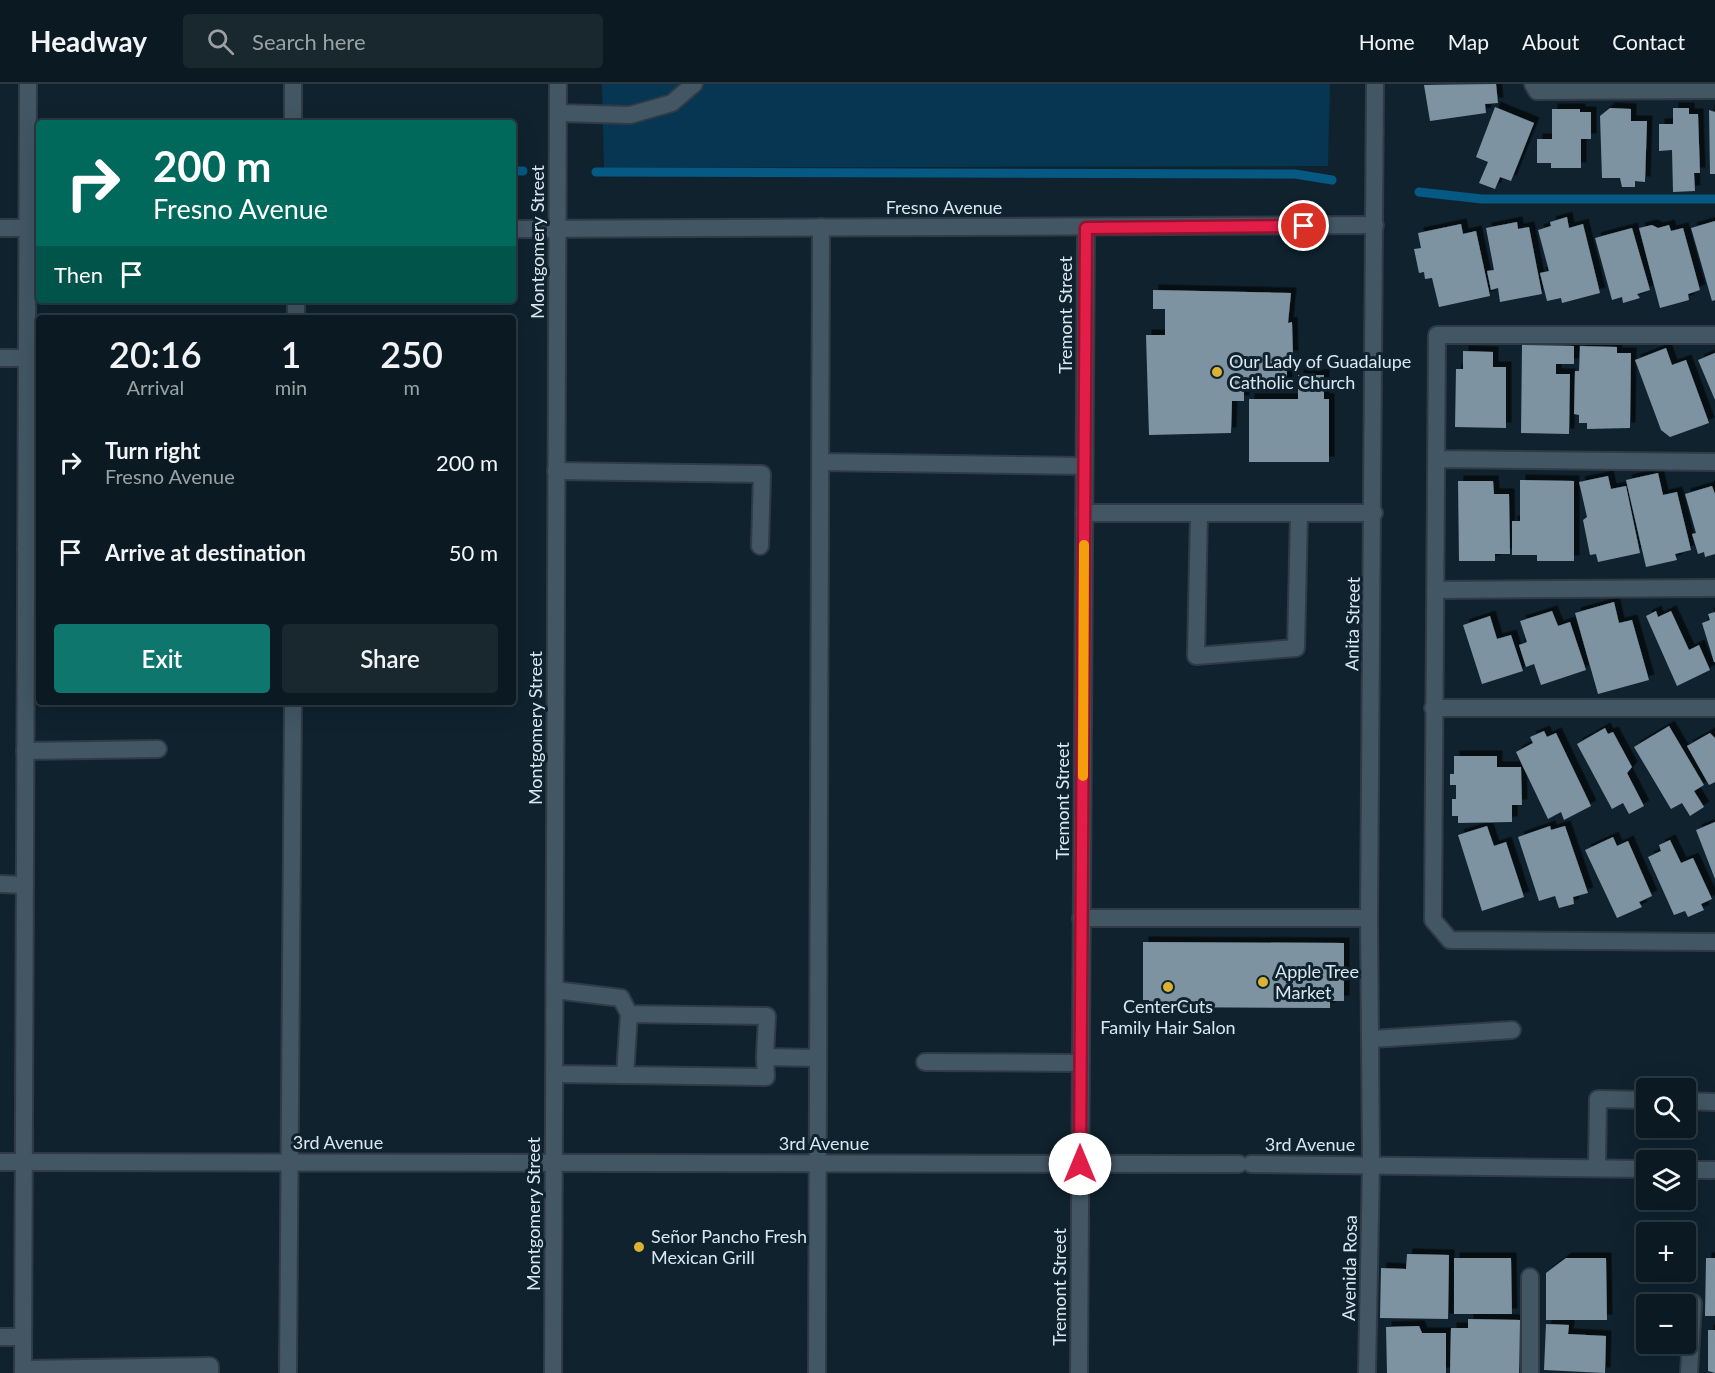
<!DOCTYPE html>
<html lang="en">
<head>
<meta charset="utf-8">
<style>
	body { margin:0; font-family:Lato,sans-serif; background:#19272f; color:#f1f3f6; height:100vh; display:flex; flex-direction:column; font-size:22px; white-space:nowrap }
	* { box-sizing:border-box; margin:0 }
	p { font-size:20px; color:#9aa1a5 }
	.icon { flex:none; width:33px; height:33px; fill:none; stroke:currentColor; stroke-width:2; stroke-linecap:round; stroke-linejoin:round }
	.map { position:relative; flex:1; overflow:hidden }
	.side { position:absolute; left:36px; top:231px; width:480px; height:390px; display:flex; flex-direction:column; background:#0b1a22; border-radius:6px; box-shadow:0 6px 24px #0002,0 0 0 2px #2b3840 }
	.side>* { flex:none }
	.guide { position:absolute; left:36px; top:36px; width:480px; height:183px; border-radius:6px; box-shadow:0 6px 24px #0002,0 0 0 2px #2b3840; background:#00695c; color:#fff; overflow:hidden }
	.buttons { position:absolute; left:1636px; top:994px; display:grid; gap:12px }
	.buttons a { display:grid; place-items:center; width:60px; height:60px; border-radius:6px; background:#0b1a22; box-shadow:0 6px 24px #0002,0 0 0 2px #2b3840; font-size:30px }
	.pin { position:absolute; display:grid; place-items:center; width:51px; height:51px; color:#fff; margin:-26px; border:3px solid #fff; border-radius:50%; box-shadow:0 2px 6px #0007 }
	.me { position:absolute; width:66px; margin:-33px; rotate:0deg; stroke-linejoin:round; filter:drop-shadow(0 0 4px #0008) }
	.turn { display:flex; align-items:center; gap:21px; height:126px; padding:0 18px; font-size:27px }
	.turn .icon { width:78px; height:78px; stroke-width:2.5 }
	.turn b { display:block; font-size:42px; line-height:51px }
	.then { display:flex; align-items:center; height:57px; padding:0 18px; background:#0003; gap:12px; font-size:22px }
	.eta { display:flex; justify-content:space-evenly; align-items:center; height:102px; text-align:center }
	.eta b { font-size:36px; font-weight:600; line-height:42px }
	.cta { display:flex; gap:12px; margin-top:auto; padding:12px 18px }
	.cta a { flex:1; height:69px; border-radius:6px; background:#0f766e; color:#fff; font-size:24px; font-weight:600; line-height:69px; text-align:center }
	.cta a+a { background:#19272f; color:#f1f3f6 }
	ul { padding:0; list-style:none }
	li { display:flex; align-items:center; gap:18px; height:90px; padding:0 18px }
	li div { flex:1 }
	li b { display:block; font-size:22px }
	li em { font-style:normal }
	header { display:flex; align-items:center; gap:36px; box-sizing:border-box; height:84px; padding:0 30px; background:#0b1a22; border-bottom:2px solid #2b3840 }
	header strong { font-size:28px }
	nav { display:flex; gap:33px; margin-inline-start:auto; font-size:21px }
	.search { width:420px; height:54px; background:#19272f; display:flex; align-items:center; gap:15px; box-sizing:border-box; padding:0 21px; border-radius:6px; color:#9aa1a5; font-size:22px }
	.map>svg:first-child { display:block }
</style>
</head>
<body>
<header>
<strong>Headway</strong>
<div class="search"><svg class="icon" aria-label="search" viewBox="0 0 24 24"><circle cx="10" cy="10" r="6"/><path d="M15 15l6 6"/></svg>Search here</div>
<nav><a>Home</a><a>Map</a><a>About</a><a>Contact</a></nav>
</header>
<div class="map">
<svg width="1715" height="1289" viewBox="0 0 1715 1289">
	<defs>
		<filter id="shadow"><feDropShadow dx="5.5" dy="-5.5" stdDeviation="0" flood-color="#0009"/></filter>
	</defs>
	<rect width="100%" height="100%" fill="#0f222e"/>
	<path fill="#063651" d="M602 0H1330L1328 82 604 84Z"/>
	<g fill="none" stroke-linecap="round" stroke-linejoin="round">
		<path stroke="#055983" stroke-width="9" d="M513 87H523
			M596 88 1295 90 1332 96
			M1419 108 1482 115H1715"/>
	</g>
	<path fill="#7d93a2" filter="url(#shadow)" d="M1496 0 1498 19 1485 20 1486 29 1430 37 1424 1Z
		M1495 23 1534 39 1511 97 1500 93 1495 105 1479 99 1488 78 1476 73Z
		M1610 24 1631 25V37H1647L1645 98 1635 97V103H1622L1620 94H1602L1600 32Z
		M1673 24H1689V30H1698L1700 89H1694L1695 107 1673 108 1672 66 1659 67V40H1673Z
		M1552 25H1580V28H1591V55H1581V84H1551V79H1537V55H1552Z
		M1709 26 1715 28V90H1710Z
		M1567 133 1569 144 1583 140 1600 209 1562 219 1561 214 1547 217 1540 189 1549 187 1538 146 1551 142 1550 138Z
		M1715 137V216L1712 217 1691 144Z
		M1517 138 1518 145 1529 143 1542 210 1500 218 1498 204 1491 206 1487 187 1494 186 1486 144Z
		M1461 140 1463 150 1476 147 1490 212 1439 223 1432 194 1425 195 1424 188 1419 189 1414 165 1421 164 1418 149Z
		M1652 141 1658 144 1669 141 1671 147 1683 144 1700 206 1688 210 1689 216 1660 224 1639 144Z
		M1632 144 1650 206 1637 210 1640 214 1623 219 1622 213 1612 216 1595 154Z
		M1153 206 1291 209 1288 239 1292 238 1293 272H1287V304L1244 305V317H1232L1231 349 1149 351 1146 251H1165V225H1153Z
		M1522 261 1574 262V280H1556V290H1570L1569 350 1521 349Z
		M1580 262 1617 263V269H1631L1630 344 1587 345V339H1579V331L1574 330 1575 287H1579Z
		M1666 264 1672 281 1686 276 1709 339 1670 353 1661 346 1635 276Z
		M1463 267 1493 268V283H1506V344L1455 343 1456 285H1463Z
		M1715 269V316L1698 276Z
		M1298 291H1324V315H1329V378H1249V315H1298Z
		M1658 389 1663 411 1677 408 1691 466 1675 470 1677 476 1646 483 1626 396Z
		M1608 392 1611 405 1626 402 1640 469 1598 478 1596 470 1590 471 1583 436 1587 433 1579 398Z
		M1520 396 1574 397V477H1537V471H1512V437H1520Z
		M1458 397H1493L1494 410H1509L1510 470H1495V477H1459Z
		M1712 402 1715 410V470L1705 473 1704 468 1698 470 1692 450 1696 449 1685 410Z
		M1614 518 1619 539 1632 536 1649 596 1598 610 1575 529Z
		M1552 527 1558 542 1570 538 1586 586 1541 601 1534 580 1526 583 1519 561 1527 558 1520 537Z
		M1656 527 1658 533 1671 527 1689 566 1699 561 1710 586 1677 602 1646 532Z
		M1715 528V578H1714L1702 539 1710 536 1708 530Z
		M1490 532 1497 555 1511 551 1523 587 1482 600 1463 541Z
		M1669 642 1704 701 1694 707 1704 723 1690 732 1682 719 1671 725 1634 663Z
		M1605 644 1608 650 1613 648 1632 683 1627 689 1644 722 1629 730 1623 719 1612 725 1577 660Z
		M1544 647 1547 653 1556 649 1591 722 1564 736 1561 728 1548 735 1516 668 1533 659 1530 653Z
		M1710 649 1715 654V698L1709 701 1687 662Z
		M1454 672H1497V683H1521L1522 721H1512V738L1458 739V732H1452V715H1456V701H1450V690H1454Z
		M1715 738V795L1696 746Z
		M1487 742 1494 762 1506 758 1524 813 1482 827 1458 751Z
		M1550 742 1551 746 1565 742 1588 809 1573 813 1574 820 1559 824 1555 812 1539 817 1518 753Z
		M1613 753 1617 762 1628 757 1652 812 1639 818 1642 823 1617 834 1585 766Z
		M1670 756 1681 779 1693 774 1712 815 1701 820 1704 826 1688 833 1685 827 1674 831 1648 773 1661 767 1659 761Z
		M1143 858 1344 859V917H1330V924L1149 923V916H1143Z
		M1407 1170 1449 1171 1448 1235 1380 1234 1381 1184 1406 1185Z
		M1454 1174H1511L1512 1230H1454Z
		M1566 1174H1606L1607 1236H1546V1189Z
		M1706 1174H1715V1232H1705Z
		M1468 1235 1520 1236 1519 1289H1450L1451 1244H1468Z
		M1546 1240 1569 1241 1568 1250 1606 1252 1605 1289 1544 1286Z
		M1419 1242 1422 1249H1446V1289H1387L1386 1243Z
		M1708 1246H1715V1289L1708 1287Z"/>
	<g fill="none" stroke-linecap="round" stroke-linejoin="round">
		<g stroke="#303b46" stroke-width="20">
			<path id="service" d="M1533 0 1537 7 1715 6
				M558 29 630 31 672 19 694 0
				M293 37V0
				M296 234V216
				M1715 251H1437L1433 836 1450 856 1715 858
				M0 274H27
				M1437 375 1715 378
				M820 378 1084 382
				M556 387 762 390 760 462
				M1084 429H1374
				M1199 429 1196 572 1296 564 1299 429
				M26 465 39 464
				M1435 506 1715 504
				M1433 624H1715
				M25 667 158 665
				M0 800 25 801
				M1081 834H1369
				M555 906 621 914 629 930
				M1372 955 1512 946
				M925 978 1081 979
				M555 990 766 993 765 973 818 974
				M625 991 629 930 767 932 765 973
				M1686 1017 1715 1018
				M1597 1084 1598 1015 1647 1016
				M0 1253H23
				M23 1285 210 1282V1289
				M288 1289 293 618
				M817 1289 821 143
				M1367 1289 1371 1080
				M1530 1289V1193
				M1689 1289 1693 1219"/>
		</g>
		<g stroke="#303b46" stroke-width="20">
			<path id="minor" d="M0 144H38
				M513 145 1375 141
				M23 1289 28 0
				M553 1289 558 0
				M1079 1289 1086 144"/>
		</g>
		<g stroke="#303b46" stroke-width="20">
			<path id="tertiary" d="M1371 1080 1369 834 1375 0"/>
		</g>
		<g stroke="#303b46" stroke-width="20">
			<path id="secondary" d="M0 1078 1239 1080
				M1251 1080 1647 1085
				M1686 1086H1715"/>
		</g>
		<use href="#service" stroke="#425664" stroke-width="16"/>
		<use href="#minor" stroke="#425664" stroke-width="16"/>
		<use href="#tertiary" stroke="#425664" stroke-width="16"/>
		<use href="#secondary" stroke="#425664" stroke-width="16"/>
	</g>
	<g fill="none" stroke-linecap="round" stroke-linejoin="round">
		<g stroke="#92132f" stroke-width="15">
			<path id="route" d="M1080 1080 1086 144 1304 142"/>
		</g>
		<use href="#route" stroke="#e11d48" stroke-width="10"/>
		<path stroke="#f59e0b" stroke-width="10" d="M1083 692 1084 461"/>
	</g>
	<g fill="#dcb233" stroke="#0f222e" stroke-width="2">
		<circle cx="1217" cy="288" r="6"/>
		<circle cx="1263" cy="898" r="6"/>
		<circle cx="1168" cy="903" r="6"/>
		<circle cx="639" cy="1163" r="6"/>
	</g>
	<g text-anchor="middle" stroke-width="6" stroke-linejoin="round" paint-order="stroke">
		<g font-size="18" fill="#dbe7ef" stroke="#0f222e">
			<text x="944" y="130">Fresno Avenue</text>
			<text transform="translate(538 158) rotate(-90)" y="6">Montgomery Street</text>
			<text transform="translate(1066 231) rotate(-90)" y="6">Tremont Street</text>
			<text transform="translate(1353 540) rotate(-89)" y="6">Anita Street</text>
			<text transform="translate(536 644) rotate(-90)" y="6">Montgomery Street</text>
			<text transform="translate(1063 717) rotate(-90)" y="6">Tremont Street</text>
			<text x="338" y="1065">3rd Avenue</text>
			<text x="824" y="1066">3rd Avenue</text>
			<text x="1310" y="1067">3rd Avenue</text>
			<text transform="translate(534 1130) rotate(-90)" y="6">Montgomery Street</text>
			<text transform="translate(1350 1184) rotate(-89)" y="6">Avenida Rosa</text>
			<text transform="translate(1060 1203) rotate(-90)" y="6">Tremont Street</text>
		</g>
		<g font-size="18" fill="#dbe7ef" stroke="#0f222e" text-anchor="start">
			<text x="1229" y="284">Our Lady of Guadalupe<tspan x="1229" dy="21">Catholic Church</tspan></text>
			<text x="1275" y="894">Apple Tree<tspan x="1275" dy="21">Market</tspan></text>
			<text x="1168" y="929" text-anchor="middle">CenterCuts<tspan x="1168" dy="21">Family Hair Salon</tspan></text>
			<text x="651" y="1159">Señor Pancho Fresh<tspan x="651" dy="21">Mexican Grill</tspan></text>
		</g>
	</g>
</svg>
<div class="buttons">
<a><svg class="icon" aria-label="search" viewBox="0 0 24 24"><circle cx="10" cy="10" r="6"/><path d="M15 15l6 6"/></svg></a>
<a><svg class="icon" aria-label="layers" viewBox="0 0 24 24"><path d="M12 4l9 5-9 5-9-5zM3 14l9 5 9-5"/></svg></a>
<a>+</a>
<a>−</a>
</div>
<div class="pin" style="left:1304px;top:142px;background:#d93025"><svg class="icon" aria-label="arrive" viewBox="0 0 24 24"><path d="M6 21V4h12l-3 4 3 4H6"/></svg></div>
<svg class="me" style="left:1080px;top:1080px" viewBox="-20 -20 40 40"><circle r="19" fill="#fff"/><path d="M0-13L10 11 0 6-10 11z" fill="#e11d48"/></svg>
<div class="guide">
<div class="turn"><svg class="icon" aria-label="right" viewBox="0 0 24 24"><path d="M7 20v-9h11M14 6l5 5-5 5"/></svg><div><b>200 m</b>Fresno Avenue</div></div>
<div class="then">Then<svg class="icon" aria-label="arrive" viewBox="0 0 24 24"><path d="M6 21V4h12l-3 4 3 4H6"/></svg></div>
</div>
<section class="side">
<div class="eta">
<div><b>20:16</b><p>Arrival</p></div>
<div><b>1</b><p>min</p></div>
<div><b>250</b><p>m</p></div>
</div>
<ul>
<li><svg class="icon" aria-label="right" viewBox="0 0 24 24"><path d="M7 20v-9h11M14 6l5 5-5 5"/></svg><div><b>Turn right</b><p>Fresno Avenue</p></div><em>200 m</em></li>
<li><svg class="icon" aria-label="arrive" viewBox="0 0 24 24"><path d="M6 21V4h12l-3 4 3 4H6"/></svg><div><b>Arrive at destination</b></div><em>50 m</em></li>
</ul>
<div class="cta"><a>Exit</a><a>Share</a></div>
</section>
</div>
</body>
</html>
